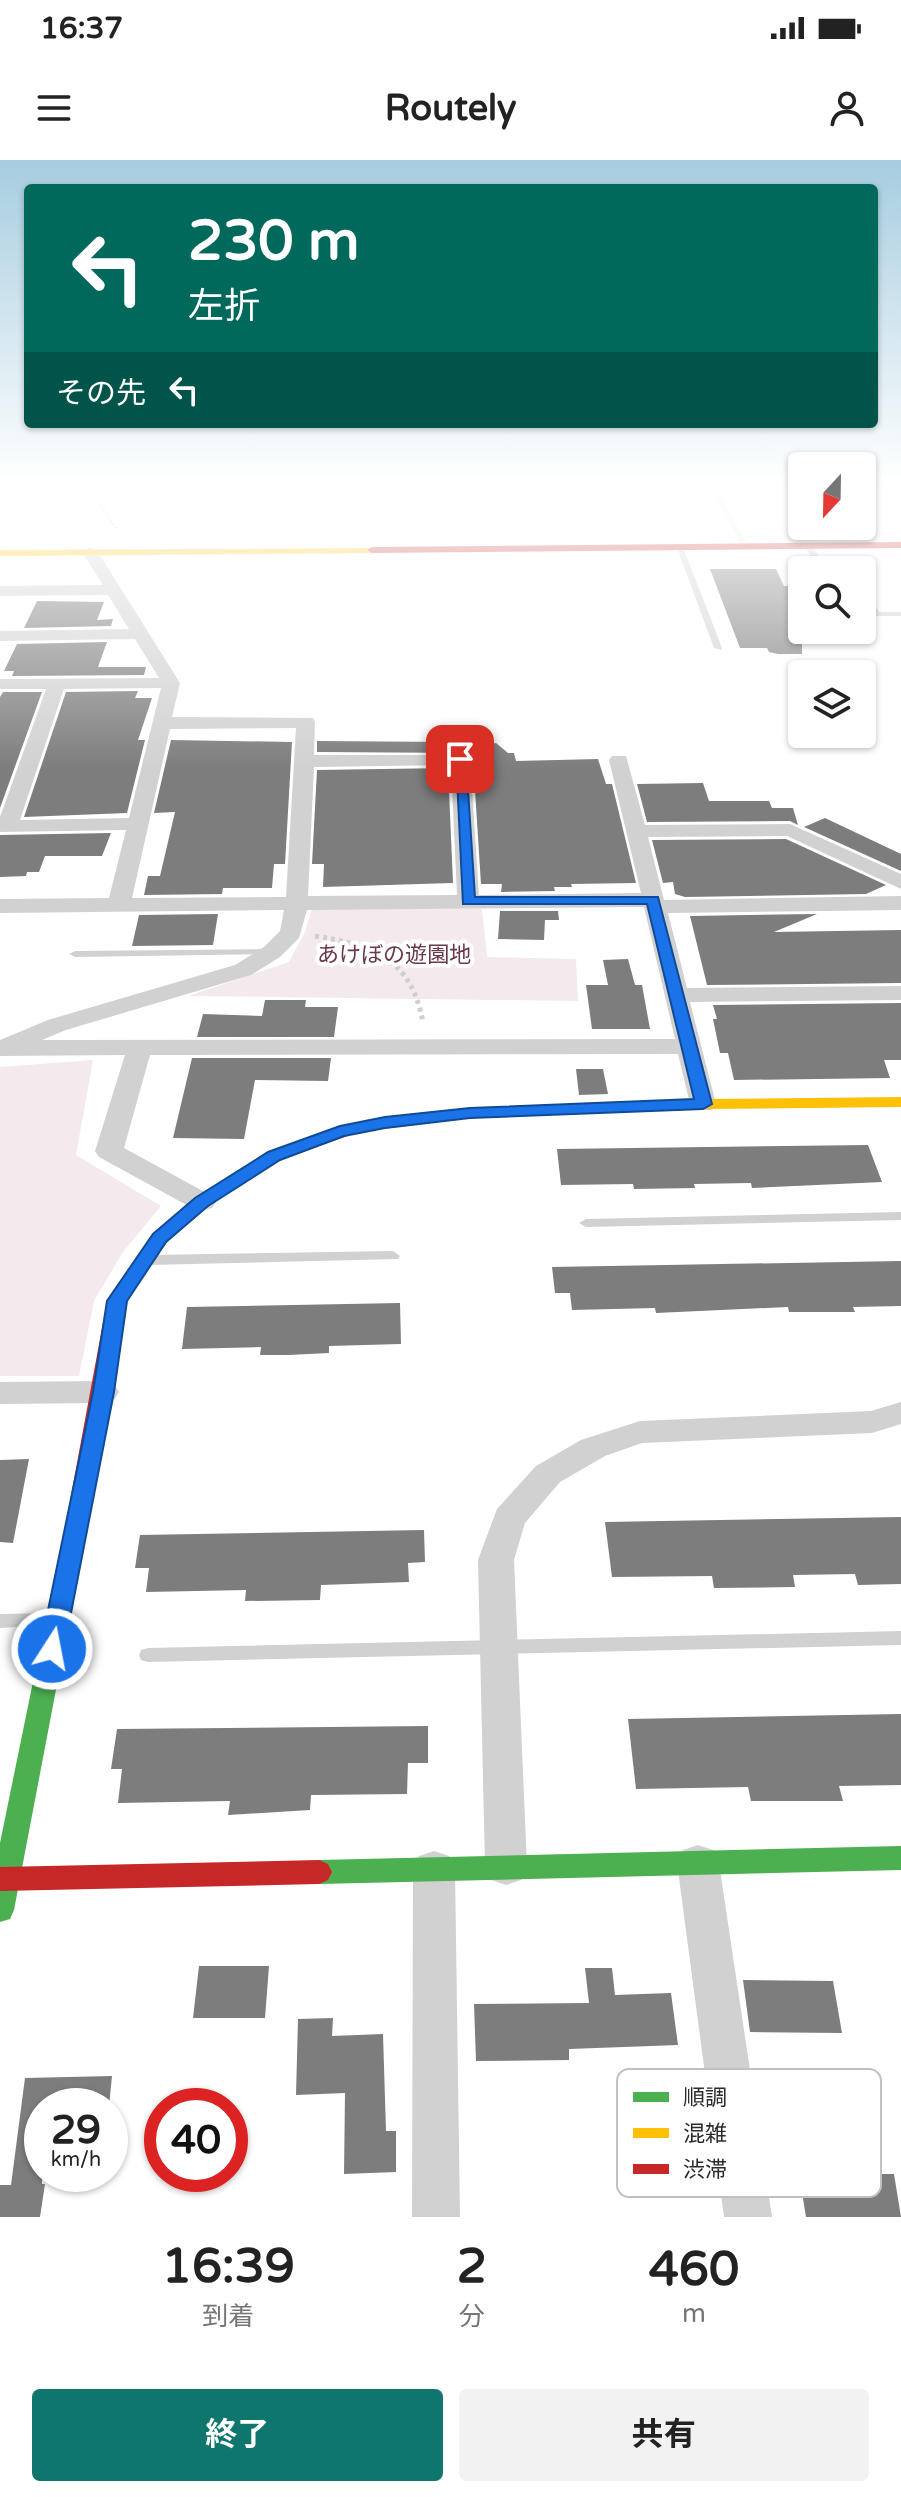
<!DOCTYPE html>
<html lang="ja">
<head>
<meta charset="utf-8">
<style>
	body { margin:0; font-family:"Varela Round","Noto Sans JP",sans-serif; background:#f2f2f2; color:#222; height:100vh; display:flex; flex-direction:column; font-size:30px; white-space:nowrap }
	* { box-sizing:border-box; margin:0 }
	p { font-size:26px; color:#767676 }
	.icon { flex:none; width:44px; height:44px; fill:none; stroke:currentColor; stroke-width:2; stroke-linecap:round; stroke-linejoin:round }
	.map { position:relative; height:2057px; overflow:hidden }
	.drawer { display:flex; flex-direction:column; background:#fff; flex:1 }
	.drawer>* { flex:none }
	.guide { position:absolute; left:24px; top:24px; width:854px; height:244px; border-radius:8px; box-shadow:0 2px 6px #0004; background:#00695c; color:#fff; overflow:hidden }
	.needle { width:52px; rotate:202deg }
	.tools { position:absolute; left:788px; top:292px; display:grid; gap:16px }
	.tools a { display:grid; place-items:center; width:88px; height:88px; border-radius:8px; background:#fff; box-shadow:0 2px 6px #0004; font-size:40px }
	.speed { position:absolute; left:24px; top:1928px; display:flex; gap:16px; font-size:40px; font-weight:700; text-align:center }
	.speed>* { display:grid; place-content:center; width:104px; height:104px; border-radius:50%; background:#fff; box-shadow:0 2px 6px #0004; line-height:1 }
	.speed small { font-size:20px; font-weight:400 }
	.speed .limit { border:12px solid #d22; background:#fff; color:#111 }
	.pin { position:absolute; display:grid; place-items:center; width:68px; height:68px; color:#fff; margin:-34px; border-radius:16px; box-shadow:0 4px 12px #0006 }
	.me { position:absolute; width:88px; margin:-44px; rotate:11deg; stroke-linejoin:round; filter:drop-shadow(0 0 6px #0008) }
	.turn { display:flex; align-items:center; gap:28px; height:168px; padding:0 32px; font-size:36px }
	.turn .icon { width:104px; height:104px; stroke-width:2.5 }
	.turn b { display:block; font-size:56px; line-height:68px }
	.then { display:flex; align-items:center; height:76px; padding:0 32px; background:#0003; gap:16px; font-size:30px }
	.eta { display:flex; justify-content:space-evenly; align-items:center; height:136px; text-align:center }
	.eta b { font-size:48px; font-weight:700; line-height:56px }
	.primary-button { display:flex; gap:16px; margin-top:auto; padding:16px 32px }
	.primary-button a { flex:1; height:92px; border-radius:8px; background:#0f766e; color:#fff; font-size:32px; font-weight:700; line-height:92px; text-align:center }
	.primary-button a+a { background:#f2f2f2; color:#222 }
	.status { display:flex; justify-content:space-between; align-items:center; height:56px; padding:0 40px; background:#fff; direction:ltr }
	.status svg { height:22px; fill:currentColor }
	header { display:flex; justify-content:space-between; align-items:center; height:104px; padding:0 32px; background:#fff; font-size:36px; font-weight:700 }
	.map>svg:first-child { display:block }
</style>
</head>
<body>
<div class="status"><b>16:37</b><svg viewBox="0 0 49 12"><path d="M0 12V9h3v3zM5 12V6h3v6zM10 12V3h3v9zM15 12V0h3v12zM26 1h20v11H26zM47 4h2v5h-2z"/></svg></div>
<header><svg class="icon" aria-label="menu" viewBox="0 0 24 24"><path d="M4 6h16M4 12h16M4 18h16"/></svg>Routely<svg class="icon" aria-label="person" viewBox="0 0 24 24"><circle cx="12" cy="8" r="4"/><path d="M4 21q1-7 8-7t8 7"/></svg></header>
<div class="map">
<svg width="901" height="2057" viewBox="0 0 901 2057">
	<rect width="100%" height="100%" fill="#fff"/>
	<path fill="#f4eaee" d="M312 748 482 749 487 797 576 799 578 841 188 836 289 802 305 772Z
		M93 900 76 995 161 1046 123 1092 94 1141 79 1216H0V907Z"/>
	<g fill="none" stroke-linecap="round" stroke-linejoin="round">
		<path stroke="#e4f2d5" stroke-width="6" d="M709 321 742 380"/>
	</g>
	<path fill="#7d7d7d" d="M710 409H776L784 426 802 425V494H778L769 492 767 488H740Z
		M37 441 104 442 97 460 113 459 111 466 24 468Z
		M107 482 98 507H146L144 515 12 516 14 511H4L17 484Z
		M138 531 135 538H152L138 580H145L127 653 24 657 66 532Z
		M3 532H42L0 648V537Z
		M171 580 292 582 285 704H274L272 728H223L222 734 144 735 148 716H160L175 652 154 653Z
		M317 581 451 582 452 591 496 583 508 593H514L516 601 598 599 606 624H612L636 723 571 724 572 727H554L555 731 501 732 502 724H481L473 599 469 593 317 592Z
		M448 608 453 723 323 727 324 704H312L317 610Z
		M703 623 709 641H769L772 648H793L798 665 790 661 647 662 637 624Z
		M825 658 901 694V711L804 667Z
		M111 673 102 696H45L39 712H27L26 716 0 717V675Z
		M786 679 886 725 866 734 685 737 675 734 673 722 663 723 652 680Z
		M500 751H558L559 760H545L544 780 498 779Z
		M218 754 213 785 132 786 139 755Z
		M817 754 774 772 901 770V823L707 825 690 756Z
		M628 799 635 825H642L650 869H592L586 825H608L603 800Z
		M265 840H306L305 847H338L334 877H197L203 854 262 856Z
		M901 843V900H884L890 918 734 920 728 893H720L713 859H717L713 845Z
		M192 898H331L328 921 255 920 244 979 173 978Z
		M576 909H603L608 934 579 935Z
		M868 985 882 1022 752 1028 751 1023 694 1024 695 1028 634 1029 633 1024 561 1025 557 989Z
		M901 1101V1146L853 1147 855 1152H789L788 1147 656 1153 655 1148 572 1150 570 1133H555L552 1107Z
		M400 1143 401 1184 329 1186V1193L288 1195H260L261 1187 182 1189 187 1147Z
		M29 1299 13 1383 0 1382V1300Z
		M901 1357V1424L858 1425 855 1414 793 1415 795 1427 714 1428 712 1416 612 1417 605 1362Z
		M424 1370 425 1402 408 1403 409 1422 321 1425 320 1440 245 1441 246 1430 146 1432 149 1408H135L140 1375Z
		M901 1554V1625L839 1626 843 1641H751L748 1627 636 1629 628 1559Z
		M428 1566V1603H408L407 1634 311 1635 310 1650 228 1655 230 1641 118 1643 122 1609H111L117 1569Z
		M199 1806H269L265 1858H193Z
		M585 1808H612L615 1835 671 1833 678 1885 569 1889V1900L476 1901 474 1844 589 1843Z
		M743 1820 833 1821 842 1873 750 1872Z
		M333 1858 332 1876 383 1874 386 1971H396V2012L344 2014 345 1933 296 1935 298 1859Z
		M112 1916 109 1946H42V2024H45L40 2057H0V2025H11L25 1918Z
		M799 2014H894L901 2057H806Z"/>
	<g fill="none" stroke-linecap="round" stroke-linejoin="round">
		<path stroke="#cfcfcf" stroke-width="3" stroke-dasharray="2 2" stroke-linecap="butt" d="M83 321 117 369"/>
		<path stroke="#cfcfcf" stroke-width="5" stroke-dasharray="4 4" stroke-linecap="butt" d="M315 776C374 785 411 799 423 862"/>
		<path fill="#d1d1d1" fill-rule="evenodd" d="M809 384 813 386 826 410H818L805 386Z
			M676 385 683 387 722 488 721 490 714 488Z
			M862 438H871L879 452H901V456H873L865 442H862Z
			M272 789 276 790V794L75 797 69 794 75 791Z
			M901 1052V1060L586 1067 579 1063 586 1059Z
			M393 1091 400 1096 398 1099 149 1105 142 1100 149 1095Z
			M49 1453 55 1455 58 1460 55 1465 0 1468V1454Z
			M901 1471V1485L148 1502 141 1500 139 1495 141 1490 148 1488Z"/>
		<path fill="#d1d1d1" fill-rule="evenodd" d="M90 387 98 392 180 523 172 557 313 558 315 562 314 595H467L470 599 479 735 641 733 609 600 612 596H626L645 665 790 664 901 714V729L787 676 648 677 664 740 901 736V750L668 753 687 828 901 826V840L690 842 716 944 712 950H694L690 944 678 894 150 895 124 988 212 1036 216 1042 212 1048 202 1050 192 1048 99 997 95 991 125 895 0 896V880L48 860 235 805 264 787 280 771 284 750 0 753V739L109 738 126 670 0 672V657L46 529H0V519L159 518 135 479 0 481V471L129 469 108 435 0 436V426L103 425 82 392ZM161 528 129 658 20 660 64 529ZM296 568 286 737 132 738 170 569ZM451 605 457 735 308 736 314 607ZM644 747 675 879 42 880 66 870 251 815 280 797 299 778 307 750Z
			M103 1221 114 1224 119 1232 114 1240 103 1243 0 1244V1222Z
			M901 1242V1264L872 1273 642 1283 605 1296 560 1322 525 1363 514 1400 527 1707 521 1720 506 1725 491 1720 485 1707 478 1400 497 1349 536 1306 581 1280 640 1261 871 1251Z
			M698 1685 713 1690 719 1703 772 2057H724L677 1703 683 1690Z
			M434 1691 449 1696 455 1709 460 2057H412L413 1709 419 1696Z"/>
		<path fill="#4caf50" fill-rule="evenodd" d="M80 1338 88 1340 91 1346 14 1750 10 1759 0 1762V1683L69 1346 72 1340Z
			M901 1686V1710L319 1724 310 1720 306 1712 310 1704 319 1700Z"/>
		<path fill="#ffc107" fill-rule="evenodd" d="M375 388V392L372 393 0 396V390Z
			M901 937V947L703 949 470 958 353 973 344 968 353 963 470 948 703 939Z"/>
		<path fill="#c62828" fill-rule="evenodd" d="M901 382V388L372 393 367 390 372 387Z
			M353 963 359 964 362 968 359 972 280 1000 208 1046 167 1082 127 1141 91 1346 88 1352 80 1354 72 1352 69 1346 107 1141 153 1074 196 1038 268 992Z
			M319 1700 328 1704 332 1712 328 1720 319 1724 0 1731V1707Z"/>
	</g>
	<linearGradient id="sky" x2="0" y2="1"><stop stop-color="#a6cde0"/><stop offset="0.53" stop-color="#fff"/><stop offset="1" stop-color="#fff" stop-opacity="0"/></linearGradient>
	<rect width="901" height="609" fill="url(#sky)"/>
	<path fill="#1a73e8" stroke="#114b97" stroke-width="2" d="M456 597 466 599 475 737H658L712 944 703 949 470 958 385 968 344 976 280 1000 208 1046 166 1082 127 1141 114 1232 64 1489 61 1496 52 1499 44 1496 40 1489 93 1232 107 1141 153 1074 195 1038 268 992 340 966 385 957 470 948 694 939 647 744H463Z"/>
	<g text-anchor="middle" stroke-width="8" stroke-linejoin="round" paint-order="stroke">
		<g font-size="22" fill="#69384b" stroke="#fff">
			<text x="394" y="802">あけぼの遊園地</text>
		</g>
	</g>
	<rect x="617" y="1909" width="264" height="128" rx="12" fill="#fff" stroke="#c0c0c0" stroke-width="2"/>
	<rect x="633" y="1932" width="36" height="10" fill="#4caf50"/>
	<rect x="633" y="1968" width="36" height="10" fill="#ffc107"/>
	<rect x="633" y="2004" width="36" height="10" fill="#c62828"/>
	<g font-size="22" fill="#2c2c2c">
		<text x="683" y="1945">順調</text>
		<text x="683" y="1981">混雑</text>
		<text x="683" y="2017">渋滞</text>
	</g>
</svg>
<div class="tools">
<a><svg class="needle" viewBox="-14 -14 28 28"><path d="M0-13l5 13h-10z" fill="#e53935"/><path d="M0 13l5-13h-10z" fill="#767676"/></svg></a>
<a><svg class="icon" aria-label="search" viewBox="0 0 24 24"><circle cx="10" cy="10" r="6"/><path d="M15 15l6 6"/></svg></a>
<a><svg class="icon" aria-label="layers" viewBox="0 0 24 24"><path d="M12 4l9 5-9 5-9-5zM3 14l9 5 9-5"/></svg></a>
</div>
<div class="speed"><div>29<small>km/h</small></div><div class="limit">40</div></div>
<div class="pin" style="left:460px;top:599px;background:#d93025"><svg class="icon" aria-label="arrive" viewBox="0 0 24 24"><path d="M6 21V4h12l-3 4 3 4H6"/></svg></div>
<svg class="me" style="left:52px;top:1489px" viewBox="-20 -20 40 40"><circle r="17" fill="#1a73e8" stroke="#fff" stroke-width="3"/><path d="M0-11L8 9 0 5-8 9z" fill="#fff"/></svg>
<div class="guide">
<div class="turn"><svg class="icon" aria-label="left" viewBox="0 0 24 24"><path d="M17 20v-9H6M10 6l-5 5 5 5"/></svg><div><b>230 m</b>左折</div></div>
<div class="then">その先<svg class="icon" aria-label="left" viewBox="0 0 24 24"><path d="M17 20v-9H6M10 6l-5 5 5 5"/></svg></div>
</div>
</div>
<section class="drawer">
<div class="eta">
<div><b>16:39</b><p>到着</p></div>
<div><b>2</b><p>分</p></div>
<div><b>460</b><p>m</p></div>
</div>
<div class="primary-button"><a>終了</a><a>共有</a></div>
</section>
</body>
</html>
